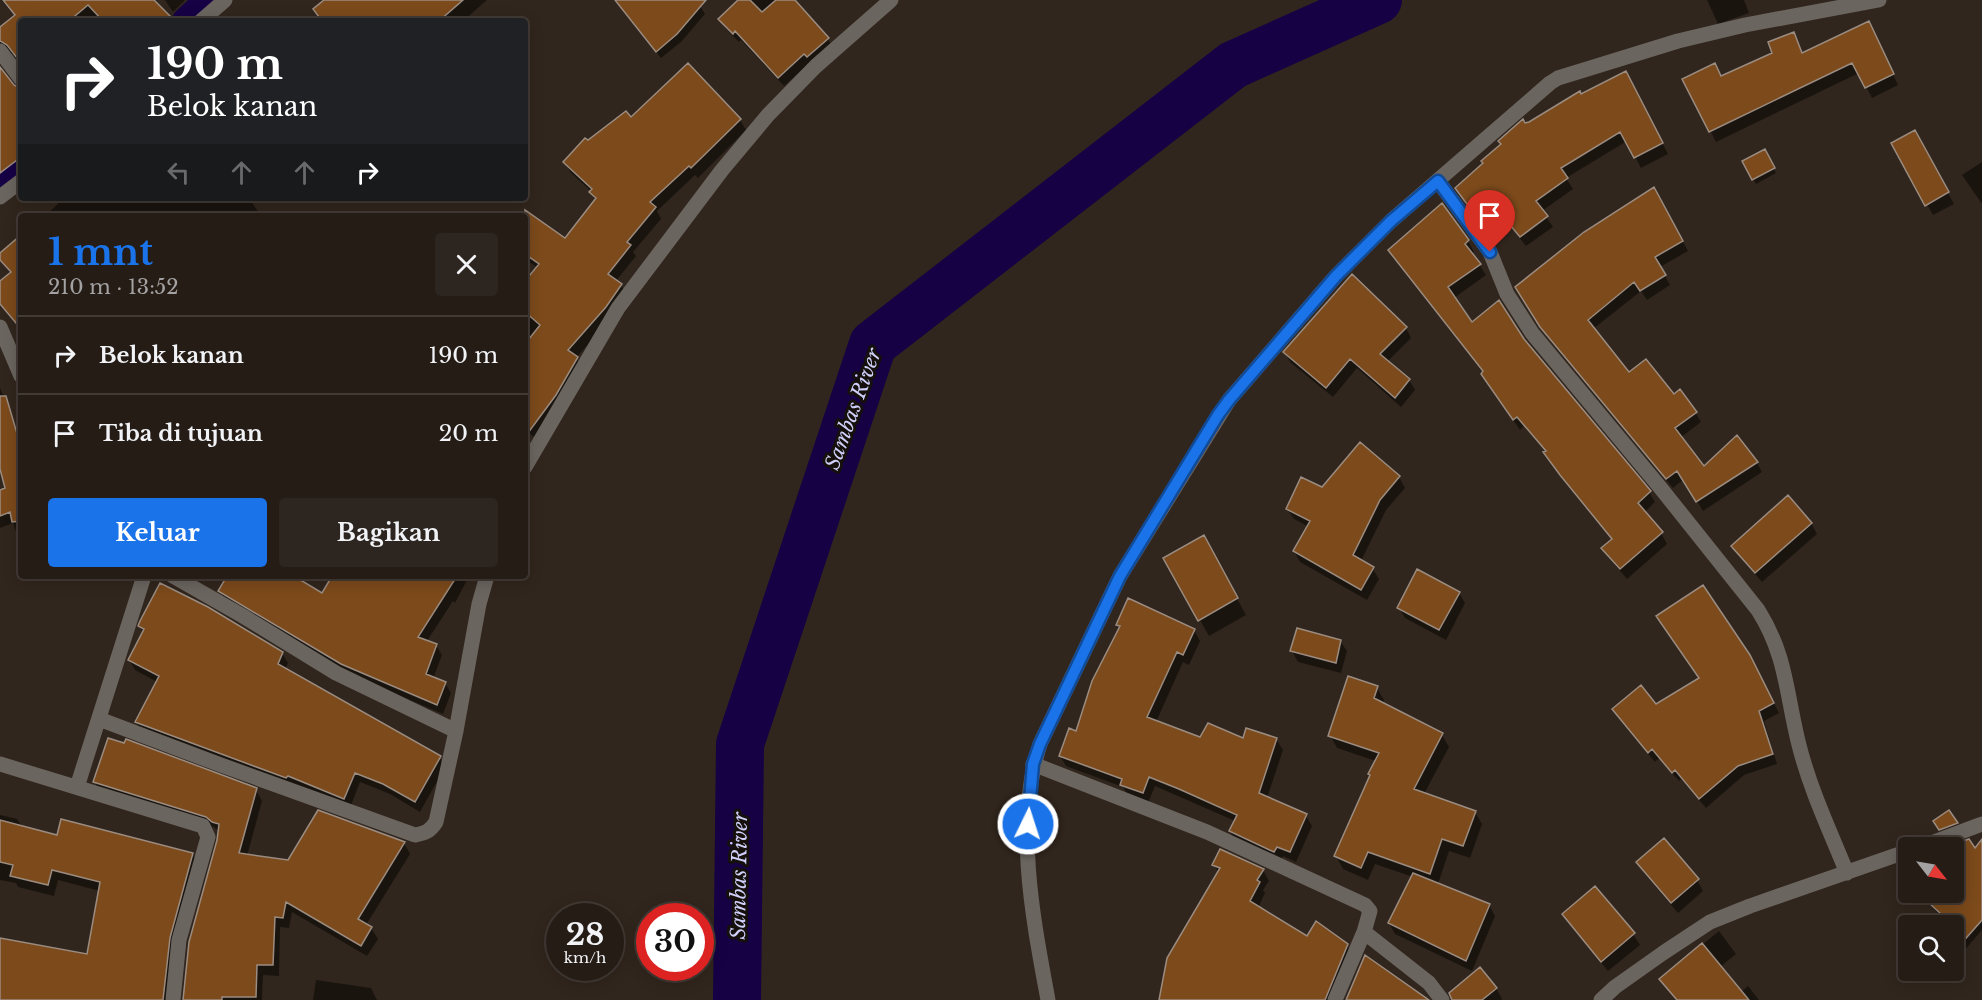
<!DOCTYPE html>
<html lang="id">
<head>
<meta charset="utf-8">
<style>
	body { margin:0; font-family:"Libre Baskerville",serif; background:#2d251f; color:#f1f3f6; height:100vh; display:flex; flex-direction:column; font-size:22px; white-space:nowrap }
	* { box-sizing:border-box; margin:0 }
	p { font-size:20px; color:#a3a1a1 }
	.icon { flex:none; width:33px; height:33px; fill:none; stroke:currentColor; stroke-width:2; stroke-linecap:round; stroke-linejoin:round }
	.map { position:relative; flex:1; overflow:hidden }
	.sheet { position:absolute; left:18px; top:213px; width:510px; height:366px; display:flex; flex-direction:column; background:#251c16; border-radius:6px; box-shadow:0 3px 15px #0003,0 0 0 2px #423a35 }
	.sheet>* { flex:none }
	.top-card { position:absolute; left:18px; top:18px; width:510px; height:183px; border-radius:6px; box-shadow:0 3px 15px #0003,0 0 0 2px #423a35; background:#202124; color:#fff; overflow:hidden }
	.needle { width:39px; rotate:121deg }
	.buttons { position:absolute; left:1898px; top:837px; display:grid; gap:12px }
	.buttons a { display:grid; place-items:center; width:66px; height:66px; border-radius:6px; background:#251c16; box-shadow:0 3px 15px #0003,0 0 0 2px #423a35; font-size:30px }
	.speed { position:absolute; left:546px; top:903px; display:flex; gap:12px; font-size:30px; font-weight:700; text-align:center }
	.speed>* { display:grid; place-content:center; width:78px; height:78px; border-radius:50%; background:#251c16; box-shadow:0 3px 15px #0003,0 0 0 2px #423a35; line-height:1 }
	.speed small { font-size:15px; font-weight:400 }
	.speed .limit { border:9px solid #d22; background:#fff; color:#111 }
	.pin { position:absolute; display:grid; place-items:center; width:51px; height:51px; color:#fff; margin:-62px -26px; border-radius:50% 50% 50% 0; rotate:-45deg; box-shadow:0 0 6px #0007 }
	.pin .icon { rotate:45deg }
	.me { position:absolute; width:66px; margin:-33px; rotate:4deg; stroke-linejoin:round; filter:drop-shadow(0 0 4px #0008) }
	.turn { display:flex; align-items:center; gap:21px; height:126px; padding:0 30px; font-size:27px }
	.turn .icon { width:78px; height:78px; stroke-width:2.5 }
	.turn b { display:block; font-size:42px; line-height:51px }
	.lanes { display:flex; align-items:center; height:57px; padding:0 30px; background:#0003; justify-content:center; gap:30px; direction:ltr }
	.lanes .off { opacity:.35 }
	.round { display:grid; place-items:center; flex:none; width:63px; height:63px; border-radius:6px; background:#2d251f }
	.headline { display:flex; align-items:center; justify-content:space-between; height:102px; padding:0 30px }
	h1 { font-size:36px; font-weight:800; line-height:45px; color:#1a73e8 }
	.primary-button { display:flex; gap:12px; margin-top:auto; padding:12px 30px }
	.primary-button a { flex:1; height:69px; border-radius:6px; background:#1a73e8; color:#fff; font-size:24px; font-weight:800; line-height:69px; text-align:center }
	.primary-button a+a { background:#2d251f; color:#f1f3f6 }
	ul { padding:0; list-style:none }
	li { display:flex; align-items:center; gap:18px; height:78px; padding:0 30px; border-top:2px solid #423a35 }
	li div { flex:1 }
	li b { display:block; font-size:22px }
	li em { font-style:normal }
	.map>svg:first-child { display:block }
</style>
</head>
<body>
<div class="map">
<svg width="1982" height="1000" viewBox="0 0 1982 1000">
	<rect width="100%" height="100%" fill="#31261d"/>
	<path fill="#0007" d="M1 0H114L128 21H101L96 16 90 21H21V65L13 54 6 53 0 58V29L15 16Z
		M165 0H185L173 12Z
		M326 0H487L463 21H321L315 10Z
		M633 0H692L700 6 705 14 681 42 661 58 624 9Z
		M740 0H793L828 39 833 48 810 62 784 86 741 40 739 42 726 29 720 20Z
		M1707 0H1744L1749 13 1718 24Z
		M1874 33 1898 85 1872 98 1859 73 1716 142 1684 79 1721 77 1774 54 1793 34 1803 54Z
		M0 69 16 89 21 90V175L0 191Z
		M1631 83 1668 154 1641 168 1627 141 1566 178 1573 189 1542 211 1553 227 1526 246 1507 222 1491 236 1463 199 1525 125 1581 96Z
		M630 119 740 120 746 130 698 178 695 175 657 211 661 219 633 252 636 256 616 281 621 285 627 296 612 317 576 358 583 369 537 439 525 430V283L538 268 525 259V228L565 240 596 201 592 192 571 173 565 163 588 142Z
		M1914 132 1954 204 1933 215 1893 144Z
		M1764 151 1776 173 1756 184 1744 162Z
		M1982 162V204L1962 175Z
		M1654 189 1688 251 1660 267 1670 285 1647 300 1641 291 1593 329 1629 374 1674 396 1695 412 1701 422 1680 438 1704 469 1737 437 1757 463 1762 472 1703 511 1684 479 1673 488 1547 337 1522 297Z
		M64 198H249L261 216H220L217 211 212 216H45Z
		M1442 205 1468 241 1474 252 1472 254 1486 275 1454 298 1472 324 1523 340 1649 492 1655 502 1644 513 1661 533 1667 544 1627 579 1609 558 1603 548 1612 540 1568 486 1551 463 1546 452 1524 426 1520 430 1489 385 1484 373 1396 260 1390 250Z
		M21 237V330L0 306V283L11 274 0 258V254Z
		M1406 328 1411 338 1387 362 1409 380 1415 390 1401 407 1357 368 1333 397 1291 363 1285 353Z
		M0 388 21 439V459L0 458Z
		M1399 477 1405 488 1386 510 1361 561 1372 568 1379 579 1367 600 1300 562 1294 551 1309 527 1294 519 1287 509 1323 489Z
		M21 484V546L13 523 0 528V492Z
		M1811 523 1817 534 1762 582 1739 556 1733 546Z
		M1203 537 1246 615 1209 636 1165 558Z
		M229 576H291L323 595 334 576H469L455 603 453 601 427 641 436 645 442 655 433 679 445 683 451 693 443 714 348 674 226 601 220 591Z
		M1459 593 1465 603 1446 640 1405 618 1399 608Z
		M1118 625 1194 630 1200 641 1189 665 1183 662 1156 722 1200 739H1276L1283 750 1267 798 1306 816 1312 826 1296 862 1283 856 1280 862 1236 842 1230 831 1235 821 1155 786 1148 803 1128 795 1123 787 1066 766 1060 756 1077 733 1120 628Z
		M140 626 282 653 288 663 285 670 439 757 445 767 420 812 390 794 360 782 350 808 142 732 136 722 157 682 135 670 129 660 144 633Z
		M1340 641 1347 651 1341 673 1298 662 1292 651Z
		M1755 667 1779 713 1764 721 1777 764 1744 775 1706 808 1681 779 1679 781 1659 758 1655 762 1619 719 1614 710 1656 706Z
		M1377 688 1384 700 1383 704 1442 735 1449 747 1424 794 1475 812 1482 824 1470 858 1449 851 1438 884 1489 905 1495 916 1472 971 1395 934 1389 923 1413 877 1375 864 1368 880 1343 869 1336 856 1376 761 1337 748 1330 735Z
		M95 782 256 790 262 801 247 856 289 862 404 843 410 854 366 925 371 928 378 939 367 956 292 912 289 928 280 927 279 976 263 975 262 1000H184L220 833 214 827 101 793Z
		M0 815 17 819 22 827 58 837 192 854 199 865 170 1000H0V939L88 956 100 891 58 880 54 896 18 887 16 883 0 880Z
		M1953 849 1982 860V930L1963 952 1953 943V926H1945L1948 922 1927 903 1924 897 1953 892V865L1959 859Z
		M1638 862 1697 880 1703 891 1678 913 1644 873Z
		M1214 865 1263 870 1269 881 1263 890 1265 893 1258 908 1308 938 1347 945 1353 956 1334 1000H1161L1219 873Z
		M1595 888 1633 934 1640 945 1608 971 1570 925 1564 915Z
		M1719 931 1736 954 1720 967 1741 992 1748 986 1759 1000H1676L1661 979Z
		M316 980 371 988 377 1000H313Z
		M1496 988 1502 999 1501 1000H1455Z"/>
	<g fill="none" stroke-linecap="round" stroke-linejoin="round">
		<path stroke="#160145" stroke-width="28" d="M186 21 209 0
			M0 184 21 166"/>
		<path stroke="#160145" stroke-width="48" d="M737 1000 740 744 873 344 1233 65 1378 0"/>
	</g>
	<path fill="#7c4a1b" stroke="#9b8c81" stroke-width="1.5" d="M3 0H154L175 21H103L88 5 69 21H21V63L7 45 0 41V27L15 15Z
		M324 0H463L439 21H322L313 9Z
		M615 0H706L677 34 656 52Z
		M738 0H750L762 12 776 0H795L829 38 807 57 804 54 778 78 735 31 733 34 718 19Z
		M1869 21 1894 74 1865 88 1852 63 1709 132 1682 79 1715 63 1721 76 1772 53 1768 42 1794 32 1802 53Z
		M688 63 741 119 691 168 689 166 650 202 656 207 627 242 631 245 608 274 622 284 606 307 568 350 578 357 556 395 525 437V344L540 325 525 312V281L539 264 525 254V210L565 238 596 198 589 192 592 189 563 162 585 138 588 140 626 111 631 117Z
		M0 67 14 85 21 89V157L0 173Z
		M1626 71 1663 143 1634 158 1620 132 1561 168 1568 178 1536 201 1548 216 1520 237 1500 213 1484 227 1455 188 1483 163 1481 161 1501 144 1498 141 1523 119 1525 123 1529 122 1580 91 1581 94Z
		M1915 130 1949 192 1925 206 1891 143Z
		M1765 149 1775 168 1752 180 1742 161Z
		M1654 187 1683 241 1655 257 1666 275 1640 291 1634 282 1588 320 1629 372 1646 359 1674 394 1680 389 1697 412 1675 428 1704 466 1737 435 1758 462 1696 502 1677 471 1666 479 1540 327 1515 287 1584 232Z
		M1442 203 1469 240 1465 244 1481 264 1448 287 1472 322 1499 300 1524 339 1651 491 1638 503 1663 532 1620 569 1601 548 1612 539 1560 475 1543 452 1546 451 1517 417 1513 420 1481 374 1483 371 1388 250Z
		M21 235V329L0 304V281L11 272 0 260V253Z
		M1352 274 1407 327 1380 354 1410 379 1395 398 1350 359 1326 388 1283 352Z
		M0 396H6L21 447V521L12 522 10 512 0 516V490L5 488 0 469Z
		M1360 442 1400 476 1380 500 1353 555 1374 567 1361 590 1293 551 1310 521 1286 509 1301 477 1322 487Z
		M1788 495 1812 523 1755 573 1731 546Z
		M1204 535 1238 598 1198 621 1163 558Z
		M1417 569 1460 592 1439 630 1397 608Z
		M227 576H294L322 593 332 576H457L418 637 437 644 426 674 446 682 437 705 341 664 218 591Z
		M160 583 208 607 283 652 278 664 441 756 415 802 383 784 355 773 344 799 288 776 286 778 135 722 159 676 128 660 144 629 138 626 140 621Z
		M1703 585 1750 655 1774 703 1759 711 1773 754 1738 766 1699 799 1675 770 1672 773 1652 749 1648 753 1612 709 1641 685 1656 704 1699 678 1656 616Z
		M1128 598 1195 629 1183 655 1177 652 1147 717 1200 737 1208 723 1243 738 1246 728 1277 738 1259 793 1307 814 1290 852 1277 847 1274 852 1229 831 1237 815 1179 789 1149 777 1143 793 1120 785 1122 779 1059 756 1069 728 1076 731 1092 681 1120 626 1116 625Z
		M1297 628 1341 640 1336 663 1290 651Z
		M1348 676 1378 686 1374 698 1443 733 1414 789 1476 811 1463 846 1442 839 1430 874 1368 852 1361 868 1334 856 1370 775 1368 774 1379 753 1328 736Z
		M108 738 124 743 126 739 257 788 239 853 288 860 318 810 405 842 358 919 372 927 361 946 286 902 283 918 275 917 273 965H257L256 997H222V1000H183L189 942 217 840 219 824 212 822 206 817 93 782Z
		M1949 810 1958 823 1939 830 1933 821Z
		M61 819 193 853 170 938 163 1000H0V938L87 954 100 882 52 870 48 885 10 876 13 865 0 862V820L57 835Z
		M1664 838 1699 879 1671 903 1636 862Z
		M1969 839 1975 848 1982 839V920L1953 953V925L1917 892H1953V876L1962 865 1953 851V848L1950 846Z
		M1220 849 1264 869 1257 880 1260 882 1250 901 1307 936 1316 921 1348 944 1325 1000H1159L1167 958 1220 868 1212 865Z
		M1413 873 1490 904 1466 961 1388 923Z
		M1595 886 1635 933 1601 962 1562 914Z
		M1702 943 1749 1000H1677L1659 979Z
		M1365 955 1429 1000H1346Z
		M1480 967 1497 988 1482 1000H1452L1449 993Z"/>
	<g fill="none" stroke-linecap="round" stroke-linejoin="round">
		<path stroke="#6b6560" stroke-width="15" d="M0 51 21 79
			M1438 181 1490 252 1507 294 1532 333 1659 486 1758 610C1787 656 1786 694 1799 745 1810 789 1830 831 1847 873
			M0 327 21 376
			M525 467 618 308 722 170 768 115 816 66 891 0
			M173 576 243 616 336 673 456 731
			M99 719 221 765 415 835C426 833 430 831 436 822L456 731 479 604 487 576
			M0 764 203 826 208 837 179 940 173 1000
			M1033 764 1207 832 1365 905 1370 911 1364 932 1335 1000
			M77 787 144 576
			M1918 848 1982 824
			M1364 932 1429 983 1442 1000
			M1048 1000C1033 919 1014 825 1040 744L1120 576 1229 400 1336 276 1391 221 1550 83 1558 78 1678 41 1745 25 1879 0
			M1601 1000 1615 987 1663 953 1710 922 1750 906 1908 851"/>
		<path stroke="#6b6560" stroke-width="15" d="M201 21 225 0
			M0 197 21 181"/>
	</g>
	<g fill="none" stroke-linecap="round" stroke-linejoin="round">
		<g stroke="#114b97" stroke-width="15">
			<path id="route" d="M1028 824 1033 764 1040 744 1120 576 1218 415 1229 400 1336 276 1391 221 1438 181 1490 252"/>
		</g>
		<use href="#route" stroke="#1a73e8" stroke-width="10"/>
	</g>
	<g text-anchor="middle" stroke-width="6" stroke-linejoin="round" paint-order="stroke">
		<g font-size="20" font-style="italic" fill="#d0d0fa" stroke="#15100c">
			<text transform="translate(853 409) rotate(-70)" y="7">Sambas River</text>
			<text transform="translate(739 876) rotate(-89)" y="7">Sambas River</text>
		</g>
	</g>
</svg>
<div class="buttons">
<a><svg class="needle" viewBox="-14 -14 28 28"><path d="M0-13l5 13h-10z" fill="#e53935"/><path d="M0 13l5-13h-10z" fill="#a3a1a1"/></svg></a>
<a><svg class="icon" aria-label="search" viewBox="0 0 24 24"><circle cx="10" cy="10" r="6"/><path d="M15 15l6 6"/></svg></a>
</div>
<div class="speed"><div>28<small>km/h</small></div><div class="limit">30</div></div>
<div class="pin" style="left:1490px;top:252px;background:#d93025"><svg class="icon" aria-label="arrive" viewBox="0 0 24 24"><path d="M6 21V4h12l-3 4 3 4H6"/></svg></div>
<svg class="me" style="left:1028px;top:824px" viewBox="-20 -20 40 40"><circle r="17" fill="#1a73e8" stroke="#fff" stroke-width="3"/><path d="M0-11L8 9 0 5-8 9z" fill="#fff"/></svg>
<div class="top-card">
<div class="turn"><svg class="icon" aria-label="right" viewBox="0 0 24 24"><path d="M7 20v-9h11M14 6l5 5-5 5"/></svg><div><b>190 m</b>Belok kanan</div></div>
<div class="lanes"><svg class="icon off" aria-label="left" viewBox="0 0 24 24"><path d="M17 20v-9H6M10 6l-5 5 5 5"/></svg><svg class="icon off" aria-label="ahead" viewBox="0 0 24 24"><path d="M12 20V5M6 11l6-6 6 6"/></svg><svg class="icon off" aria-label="ahead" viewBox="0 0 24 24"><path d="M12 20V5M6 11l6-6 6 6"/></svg><svg class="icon" aria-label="right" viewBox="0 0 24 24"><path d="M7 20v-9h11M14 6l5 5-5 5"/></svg></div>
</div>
<section class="sheet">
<div class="headline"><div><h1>1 mnt</h1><p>210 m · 13:52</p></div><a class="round"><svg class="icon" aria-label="close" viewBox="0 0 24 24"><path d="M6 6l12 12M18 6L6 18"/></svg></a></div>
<ul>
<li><svg class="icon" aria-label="right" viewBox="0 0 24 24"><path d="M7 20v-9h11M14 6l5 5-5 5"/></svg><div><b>Belok kanan</b></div><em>190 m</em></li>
<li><svg class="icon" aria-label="arrive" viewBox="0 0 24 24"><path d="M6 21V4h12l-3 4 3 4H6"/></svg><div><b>Tiba di tujuan</b></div><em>20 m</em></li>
</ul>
<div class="primary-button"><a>Keluar</a><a>Bagikan</a></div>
</section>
</div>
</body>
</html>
